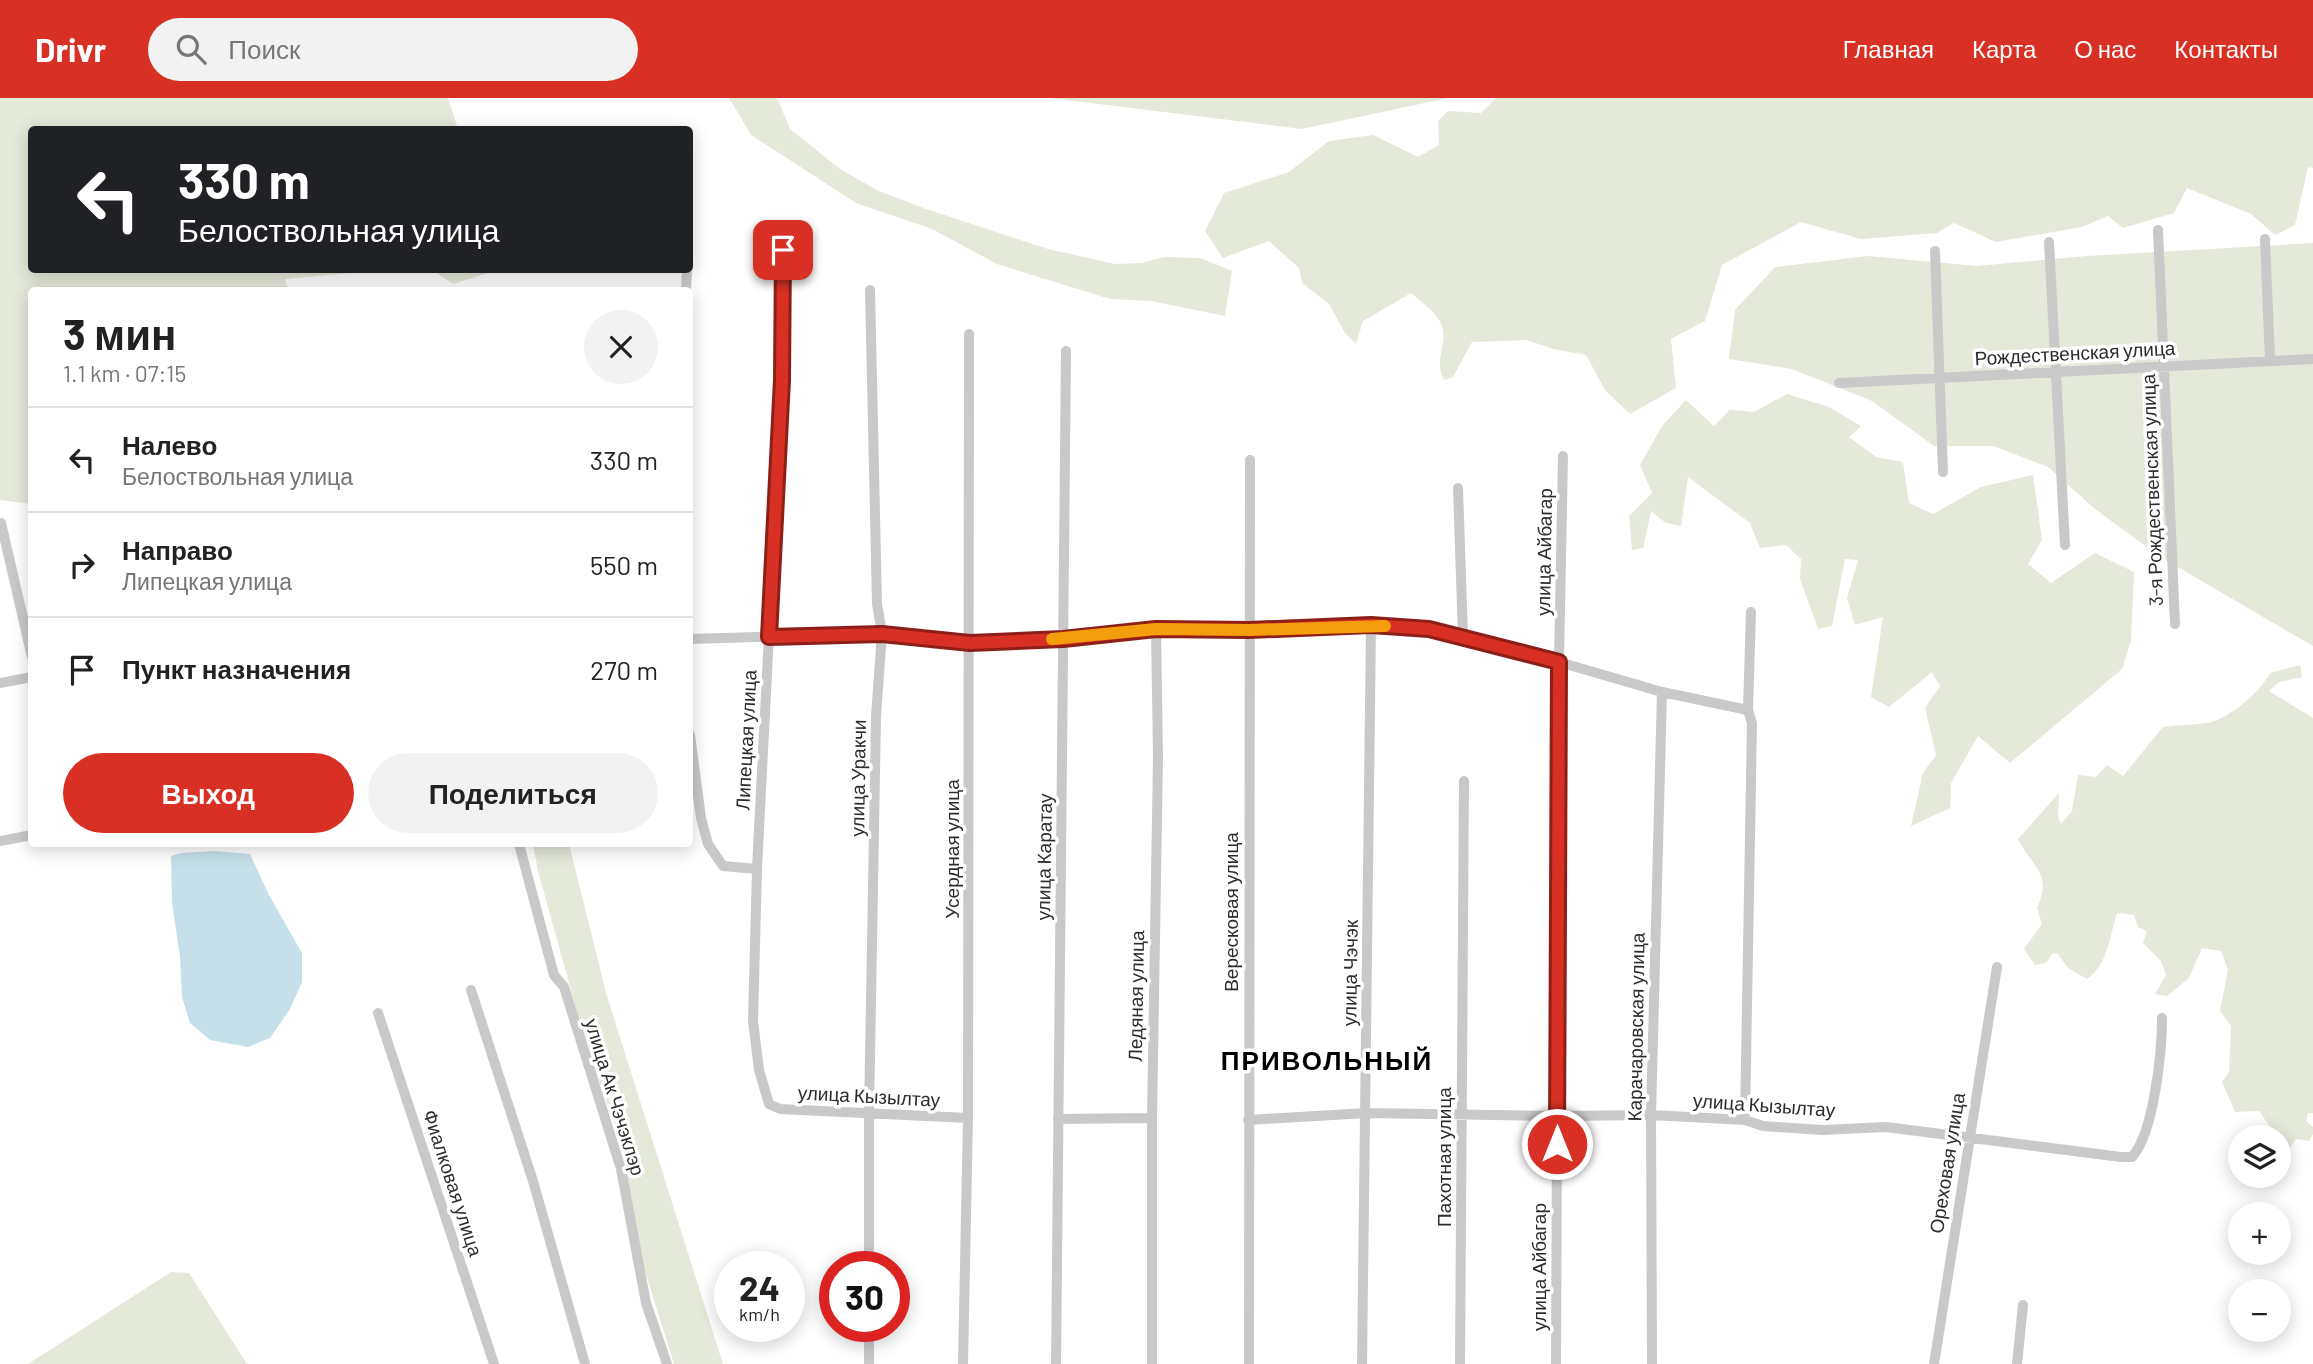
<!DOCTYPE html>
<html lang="ru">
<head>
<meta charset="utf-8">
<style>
	body { margin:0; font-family:Barlow,sans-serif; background:#f2f2f2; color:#222; height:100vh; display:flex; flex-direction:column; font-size:26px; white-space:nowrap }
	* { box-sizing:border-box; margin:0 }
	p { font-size:23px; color:#767676 }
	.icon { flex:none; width:38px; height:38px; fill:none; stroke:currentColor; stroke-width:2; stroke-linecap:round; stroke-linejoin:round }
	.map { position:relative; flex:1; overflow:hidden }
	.panel { position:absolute; left:28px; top:189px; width:665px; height:560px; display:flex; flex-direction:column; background:#fff; border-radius:7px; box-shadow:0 4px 18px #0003 }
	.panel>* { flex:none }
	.guide { position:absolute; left:28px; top:28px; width:665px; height:147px; border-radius:7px; box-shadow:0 4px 18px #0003; background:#202124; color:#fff; overflow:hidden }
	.fabs { position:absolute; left:2228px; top:1027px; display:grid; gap:14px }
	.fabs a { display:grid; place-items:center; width:63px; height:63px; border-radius:50%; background:#fff; box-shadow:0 4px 18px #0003; font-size:35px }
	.speed { position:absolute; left:714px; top:1153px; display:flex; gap:14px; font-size:35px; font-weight:700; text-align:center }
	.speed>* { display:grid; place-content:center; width:91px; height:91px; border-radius:50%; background:#fff; box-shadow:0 4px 18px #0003; line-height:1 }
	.speed small { font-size:18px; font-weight:400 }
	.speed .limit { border:10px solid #d22; background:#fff; color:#111 }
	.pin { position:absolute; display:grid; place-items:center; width:60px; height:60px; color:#fff; margin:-30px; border-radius:14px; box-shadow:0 4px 10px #0006 }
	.me { position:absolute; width:77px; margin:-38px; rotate:0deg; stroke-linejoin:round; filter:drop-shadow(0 0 5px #0008) }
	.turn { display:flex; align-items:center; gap:24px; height:147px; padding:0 35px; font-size:32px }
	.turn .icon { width:91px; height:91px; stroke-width:2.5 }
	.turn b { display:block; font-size:49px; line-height:60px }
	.round { display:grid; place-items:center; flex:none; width:74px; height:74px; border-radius:37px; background:#f2f2f2 }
	.headline { display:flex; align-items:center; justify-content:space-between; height:119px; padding:0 35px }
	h1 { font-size:42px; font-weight:700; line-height:52px }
	.cta { display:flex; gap:14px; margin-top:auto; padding:14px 35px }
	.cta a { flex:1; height:80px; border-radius:42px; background:#d93025; color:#fff; font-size:28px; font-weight:700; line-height:80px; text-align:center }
	.cta a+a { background:#f2f2f2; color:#222 }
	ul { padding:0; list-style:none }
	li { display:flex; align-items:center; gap:21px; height:105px; padding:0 35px; border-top:2px solid #e0e0e0 }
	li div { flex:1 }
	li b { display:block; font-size:26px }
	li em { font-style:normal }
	header { display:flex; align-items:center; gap:42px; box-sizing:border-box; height:98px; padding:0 35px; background:#d93025; color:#fff }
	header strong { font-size:33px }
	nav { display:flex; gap:38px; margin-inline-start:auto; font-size:24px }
	.search { width:490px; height:63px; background:#f2f2f2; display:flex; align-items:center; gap:18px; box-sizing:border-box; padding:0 24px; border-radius:38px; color:#767676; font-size:26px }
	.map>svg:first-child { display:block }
</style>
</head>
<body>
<header>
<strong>Drivr</strong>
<div class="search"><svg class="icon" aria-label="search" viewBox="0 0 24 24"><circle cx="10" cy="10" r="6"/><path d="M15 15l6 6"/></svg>Поиск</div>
<nav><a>Главная</a><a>Карта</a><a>О нас</a><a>Контакты</a></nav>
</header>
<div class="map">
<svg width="2313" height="1266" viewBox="0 0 2313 1266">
	<rect width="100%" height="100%" fill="#fff"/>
	<path fill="#e4e9da" d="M0 0H448L458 31 32 32V172H382L285 181 289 192H32L31 406 0 402Z
		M729 0H775L778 2 790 31 840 71 877 92 923 110 1048 151 1115 166 1142 165 1164 159 1200 160 1232 173 1225 218 1151 203 1110 201 997 166 932 131 856 105 751 37Z
		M1050 0H1448L1302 31Z
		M1496 0H2313V70L2308 69 2295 127 2275 137 2251 116 2187 90 2174 115 2123 130 2108 118 2082 129 1996 144 1954 125 1937 135 1861 141 1801 124 1722 167 1705 223 1671 241 1676 290 1630 316 1605 292 1586 257 1553 251 1527 242 1472 244 1453 279 1444 282C1433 263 1448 245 1442 228 1437 214 1421 204 1411 195L1363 223 1356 246 1345 235 1329 206 1302 185 1299 170 1269 143 1223 160 1205 133 1224 95 1289 74 1329 43 1373 37 1418 59 1439 47 1438 23 1448 13 1481 15Z
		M2313 145V548L2159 458 2095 411 2048 369 1993 348H1934L1872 303 1792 271 1729 261 1735 212 1775 169 1868 158 1977 168 2087 158Z
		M432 172H498L453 186Z
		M1787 296 1829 309 1861 328 1849 339 1876 359 1903 364 1909 405 1933 416 1981 389 2033 377 2042 442 2028 466 2051 485 2095 455 2134 474 2131 543 2122 571 2010 665 1978 638 1951 685 1950 710 1911 728 1923 675 1936 657 1925 610 1940 588 1932 574 1889 609 1871 599 1883 519 1855 527 1847 500 1858 462 1845 461 1832 528 1818 531 1800 481 1801 461 1786 447 1760 450 1750 425 1688 379 1681 428 1666 425 1651 413 1643 450 1632 452 1629 418 1652 395 1640 367 1662 328 1686 302 1714 328 1730 312 1754 314Z
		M2300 567 2302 579 2279 584 2269 593 2313 620V1015H2308L2306 1023 2313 1029V1036L2309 1043 2296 1041 2286 1057 2279 1055 2278 1040 2259 1013 2235 1014 2222 984 2229 974 2231 928 2220 913 2228 872 2221 853 2202 850 2189 880 2167 898 2155 896 2166 877 2161 863 2143 845 2147 833 2138 829 2134 817 2117 815C2109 839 2109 865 2087 881L2068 870 2058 856 2053 855 2046 865 2035 867 2024 851 2042 826 2037 810C2053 776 2032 769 2018 741L2059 695 2058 719 2061 726 2072 713 2078 677 2096 679 2107 667 2123 678 2163 629C2177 627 2193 627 2207 625 2228 622 2261 593 2270 575Z
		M533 746H569L606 895 723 1266H674L639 1154 621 1045 585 943 538 773Z
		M171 1174 189 1175 247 1266H28Z"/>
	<path fill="#c6e0e9" d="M215 753 250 756 269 797 302 855V884L290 911 270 940 248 949 210 942 190 925 182 899 180 859 172 805 171 758 181 755Z"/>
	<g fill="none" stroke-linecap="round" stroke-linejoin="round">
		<path stroke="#c9c9c9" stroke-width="10" d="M2158 132 2175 526
			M2265 141 2270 263
			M2049 144 2065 447
			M783 152 782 282 757 771 753 923 759 972 769 1006 780 1011 968 1020
			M1935 153 1943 374
			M686 192 687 172
			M1839 285 2313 261
			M1458 390 1463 539
			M1 425 32 559
			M690 541 882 535 970 545 1063 541 1156 531 1249 532 1371 526 1429 531 1559 564 1662 594 1748 612
			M0 585 32 579
			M690 637 701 720 708 746 723 768 757 771
			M0 743 32 737
			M519 746 554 877 564 889 621 1071 646 1205 667 1266
			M471 892 533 1083 585 1266
			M378 915 494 1266
			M1058 1021 1152 1020
			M1248 1022 1366 1015 1557 1018 1651 1017 1745 1022 1763 1028 1822 1032 1886 1029 2121 1059H2132C2154 1035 2162 953 2162 920
			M1745 1022 1752 625 1748 612 1751 514
			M869 1169V1017L876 618 882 535 877 506 870 192
			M869 1228V1266
			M963 1266 968 1020 969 236
			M1056 1266 1066 253
			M1152 1266V1020L1158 659 1156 531
			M1249 1266 1250 362
			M1362 1266 1371 526
			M1460 1266 1464 683
			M1556 1266 1559 564 1563 358
			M1652 1266 1651 1017 1662 594
			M1934 1266 1997 869
			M2017 1266 2023 1207"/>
	</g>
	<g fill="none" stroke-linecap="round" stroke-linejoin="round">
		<g stroke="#8d1f18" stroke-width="18">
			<path id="route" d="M783 152 782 282 769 539 882 536 970 545 1063 541 1156 531 1249 532 1371 527 1429 531 1559 564 1557 1046"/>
		</g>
		<use href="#route" stroke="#d93025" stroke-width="12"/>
		<path stroke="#f59e0b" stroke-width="12" d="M1052 541 1156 531 1249 532 1385 528"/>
	</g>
	<g text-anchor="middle" stroke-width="7" stroke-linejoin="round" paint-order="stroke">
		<g font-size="19" fill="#2c2c2c" stroke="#fff">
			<text transform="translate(2075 255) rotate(-3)" y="7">Рождественская улица</text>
			<text transform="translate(2152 392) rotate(-92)" y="7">3-я Рождественская улица</text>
			<text transform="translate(1544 454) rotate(-89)" y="7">улица Айбагар</text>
			<text transform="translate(746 642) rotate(-87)" y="7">Липецкая улица</text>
			<text transform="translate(858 680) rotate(-89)" y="7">улица Уракчи</text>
			<text transform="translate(952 751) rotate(-90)" y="7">Усердная улица</text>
			<text transform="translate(1044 759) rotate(-89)" y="7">улица Каратау</text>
			<text transform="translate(1231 814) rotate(-90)" y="7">Вересковая улица</text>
			<text transform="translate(1350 875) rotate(-89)" y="7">улица Чэчэк</text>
			<text transform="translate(1136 898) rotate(-89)" y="7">Ледяная улица</text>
			<text transform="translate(1636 929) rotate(-89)" y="7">Карачаровская улица</text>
			<text transform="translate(869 998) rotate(3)" y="7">улица Кызылтау</text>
			<text transform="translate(615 999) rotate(73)" y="7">улица Ак Чэчэклэр</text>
			<text transform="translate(1764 1007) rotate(4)" y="7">улица Кызылтау</text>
			<text transform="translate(1444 1059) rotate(-90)" y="7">Пахотная улица</text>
			<text transform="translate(1947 1065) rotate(-81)" y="7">Ореховая улица</text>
			<text transform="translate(453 1085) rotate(72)" y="7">Фиалковая улица</text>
			<text transform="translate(1539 1169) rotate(-90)" y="7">улица Айбагар</text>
		</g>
		<g font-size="26" font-weight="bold" letter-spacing="2" fill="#000" stroke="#fff">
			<text x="1327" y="972">ПРИВОЛЬНЫЙ</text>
		</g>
	</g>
</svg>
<div class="fabs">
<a><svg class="icon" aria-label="layers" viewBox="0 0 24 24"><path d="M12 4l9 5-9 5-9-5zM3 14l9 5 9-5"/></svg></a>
<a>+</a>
<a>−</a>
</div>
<div class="speed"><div>24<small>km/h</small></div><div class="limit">30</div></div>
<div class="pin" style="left:783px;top:152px;background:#d93025"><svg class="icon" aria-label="arrive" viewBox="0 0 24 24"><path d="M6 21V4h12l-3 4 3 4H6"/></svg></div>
<svg class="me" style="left:1557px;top:1046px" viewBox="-20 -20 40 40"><circle r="17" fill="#d93025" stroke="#fff" stroke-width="3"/><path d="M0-11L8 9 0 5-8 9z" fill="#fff"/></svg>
<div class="guide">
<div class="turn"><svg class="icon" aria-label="left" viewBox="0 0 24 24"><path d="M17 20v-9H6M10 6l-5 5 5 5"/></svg><div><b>330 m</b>Белоствольная улица</div></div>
</div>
<section class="panel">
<div class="headline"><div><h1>3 мин</h1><p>1.1 km · 07:15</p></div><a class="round"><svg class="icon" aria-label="close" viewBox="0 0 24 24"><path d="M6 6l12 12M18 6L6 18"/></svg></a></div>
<ul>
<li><svg class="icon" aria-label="left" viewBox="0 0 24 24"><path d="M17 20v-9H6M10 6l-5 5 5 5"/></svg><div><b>Налево</b><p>Белоствольная улица</p></div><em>330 m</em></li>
<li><svg class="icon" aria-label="right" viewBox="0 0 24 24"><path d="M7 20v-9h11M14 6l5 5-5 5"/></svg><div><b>Направо</b><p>Липецкая улица</p></div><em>550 m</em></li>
<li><svg class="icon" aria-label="arrive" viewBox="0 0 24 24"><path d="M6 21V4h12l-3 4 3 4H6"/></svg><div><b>Пункт назначения</b></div><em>270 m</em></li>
</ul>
<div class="cta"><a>Выход</a><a>Поделиться</a></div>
</section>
</div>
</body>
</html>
